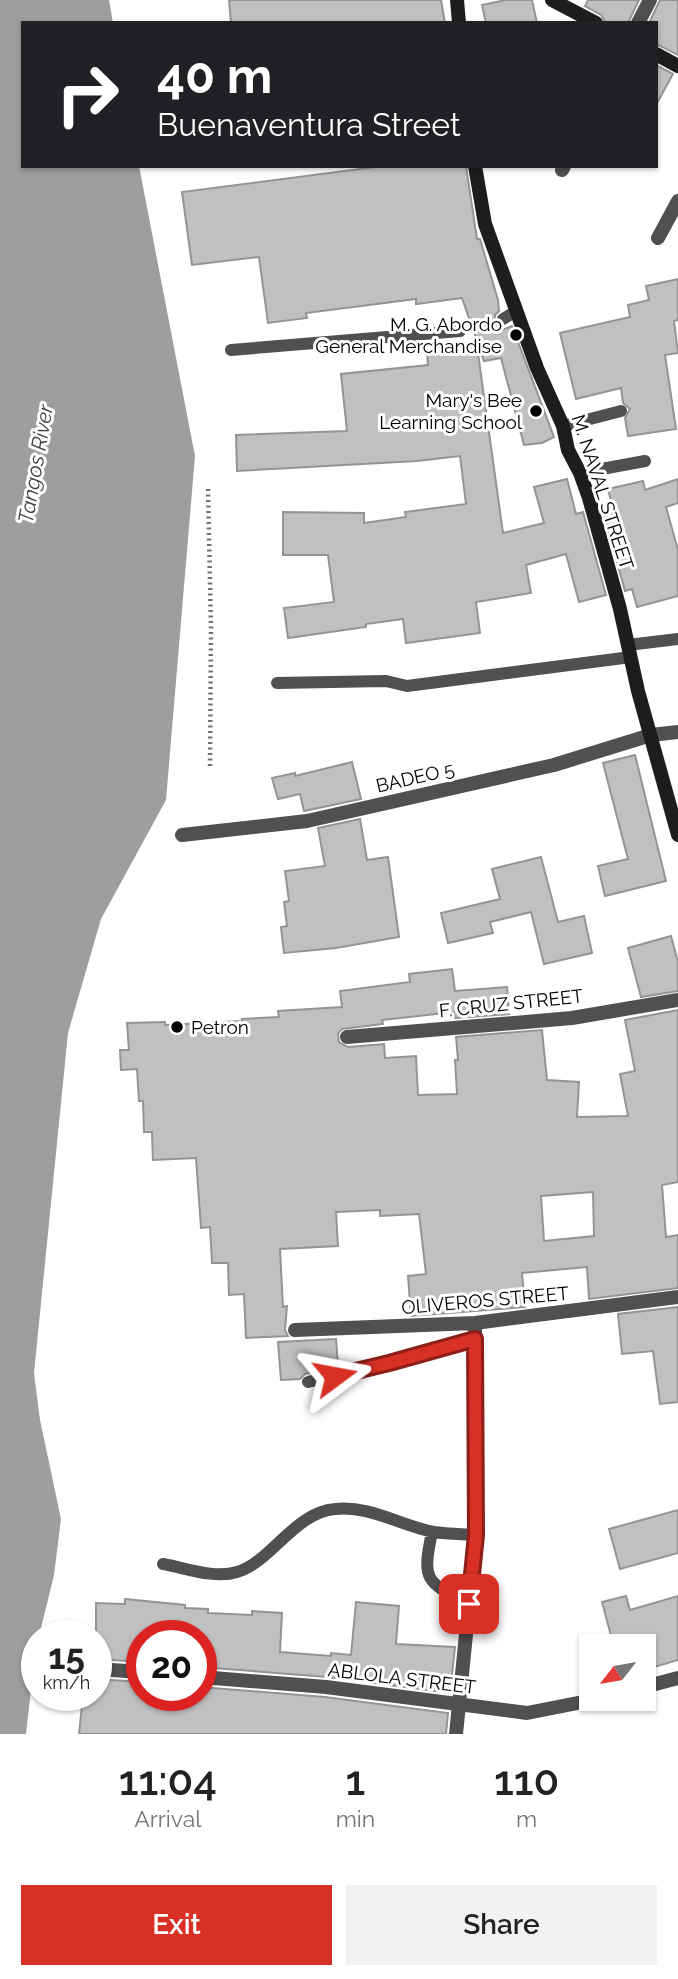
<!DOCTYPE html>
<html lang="en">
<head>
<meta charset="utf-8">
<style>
	body { margin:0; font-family:Raleway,sans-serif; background:#f2f2f2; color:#222; height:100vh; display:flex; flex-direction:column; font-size:26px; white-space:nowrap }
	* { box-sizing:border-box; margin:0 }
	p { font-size:23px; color:#767676 }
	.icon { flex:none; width:38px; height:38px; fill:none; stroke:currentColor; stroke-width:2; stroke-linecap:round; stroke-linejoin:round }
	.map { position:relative; height:1734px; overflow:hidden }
	.panel { display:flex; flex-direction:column; background:#fff; flex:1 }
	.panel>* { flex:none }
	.top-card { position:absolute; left:21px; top:21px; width:637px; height:147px; border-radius:0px; box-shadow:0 2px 5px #0004; background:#202124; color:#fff; overflow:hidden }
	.needle { width:46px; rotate:239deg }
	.buttons { position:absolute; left:579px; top:1634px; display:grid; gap:14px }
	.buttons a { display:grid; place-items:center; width:77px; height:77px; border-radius:0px; background:#fff; box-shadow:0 2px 5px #0004; font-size:35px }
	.speed { position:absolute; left:21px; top:1620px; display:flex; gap:14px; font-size:35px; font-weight:700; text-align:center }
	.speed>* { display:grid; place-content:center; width:91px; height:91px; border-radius:50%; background:#fff; box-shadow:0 2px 5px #0004; line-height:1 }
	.speed small { font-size:18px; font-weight:400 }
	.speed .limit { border:10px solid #d22; background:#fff; color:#111 }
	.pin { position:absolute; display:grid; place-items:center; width:60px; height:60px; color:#fff; margin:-30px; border-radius:14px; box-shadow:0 4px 10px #0006 }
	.me { position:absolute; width:77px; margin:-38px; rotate:77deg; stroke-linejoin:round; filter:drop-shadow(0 0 5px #0008) }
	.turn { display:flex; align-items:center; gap:24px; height:147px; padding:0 21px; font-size:32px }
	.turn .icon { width:91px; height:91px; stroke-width:2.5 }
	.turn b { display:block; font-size:49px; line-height:60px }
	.eta { display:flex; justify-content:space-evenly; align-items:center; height:119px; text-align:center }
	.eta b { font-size:42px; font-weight:600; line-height:49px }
	.primary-button { display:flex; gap:14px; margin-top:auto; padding:14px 21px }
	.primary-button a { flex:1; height:80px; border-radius:0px; background:#d93025; color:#fff; font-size:28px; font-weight:600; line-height:80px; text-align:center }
	.primary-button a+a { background:#f2f2f2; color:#222 }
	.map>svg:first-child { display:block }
</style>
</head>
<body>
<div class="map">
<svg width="678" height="1734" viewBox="0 0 678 1734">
	<rect width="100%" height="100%" fill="#fff"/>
	<path fill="#9e9e9e" d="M0 0H109L113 23H23V166H139L195 456 166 800 101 919 68 1033 34 1373 40 1420 61 1519 54 1575 39 1636H37L26 1734H0Z"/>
	<path fill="#c0c0c0" stroke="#949494" stroke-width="2" fill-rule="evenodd" d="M229 0H441L445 23H231Z
		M506 0H532L537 23H486L482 5Z
		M588 0H639L628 23H606L601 15 585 6Z
		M660 0H678V55L656 44V23H649Z
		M656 65 673 74 656 105Z
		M383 166H466L477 239H480L498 300 499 311 495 315V323L502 330 512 326 554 437 542 443 524 445 501 358 484 361 462 298 416 304V299L306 313 307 318 268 323 259 257 192 265 182 192Z
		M678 279V320L674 321 678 353 665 355 676 429 628 436 625 418 630 409 623 403 621 388 576 399 560 333 630 317 628 305 649 300 646 286Z
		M477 346 503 533 544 523 534 487 567 479 576 514 583 512 606 595 579 602 566 554 526 565 531 593 476 602 480 633 406 643 403 619 366 624V627L288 638 284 608 334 602 328 555H283V512L364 513V523L406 517 405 512 466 504 460 456 417 461 237 471 236 435 347 431 341 374 428 365 427 352Z
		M678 479V503L666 507 678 550V596L637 607 632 589 625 591 602 508 612 505 608 489 643 481 645 490Z
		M635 755 666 881 605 896 598 866 628 859 603 763Z
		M352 762 361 799 304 811 300 794 278 799 272 778 295 773V776Z
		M360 819 367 860 388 857 399 937 336 948 284 953 281 927 287 926 284 902 289 901 285 871 325 866 318 828Z
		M541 857 558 922 584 916 592 953 544 964 531 912 490 922 493 933 448 943 441 913 500 899 492 869Z
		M671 936 678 962V991L641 997 628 948Z
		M452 969 455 991 507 987 509 1014 455 1018 454 1012 382 1020 383 1024 342 1029 338 1034 339 1042 348 1047 384 1044 385 1058 416 1056 418 1095 457 1094 455 1060H458L456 1037 542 1030 547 1080 579 1082 577 1117 628 1116 620 1074 635 1071 625 1020 678 1010V1182L662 1185 666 1237 678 1235V1288L589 1299 587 1267 522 1273 525 1307 411 1316 408 1276 426 1274 419 1214 380 1216V1210L336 1212 338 1246 280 1249 283 1307 287 1306 285 1330 288 1336 246 1338 244 1294 229 1295 228 1263H212L210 1227 201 1228 196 1158 153 1160 152 1132H144L143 1101H139L137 1069 121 1070 120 1050H129L127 1023 165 1022V1025L242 1021V1019L279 1017 278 1011 342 1007 340 991 410 982 409 974ZM593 1192 594 1236 544 1241 541 1196Z
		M678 1307V1402L660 1404 653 1351 622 1354 618 1314Z
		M336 1339 338 1365 327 1366V1369L305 1374 300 1379 281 1380 278 1342Z
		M678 1510V1553L620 1569 609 1529Z
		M626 1596 630 1610 678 1596V1660L644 1670V1647H618L616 1642 613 1643 602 1602Z
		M125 1599 185 1605V1608L208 1609V1613L252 1615V1611L282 1613 280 1652 331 1656V1653L351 1655 356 1602 399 1606 396 1644 455 1647 450 1693 327 1677 201 1667V1636H142V1662L96 1659V1603L125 1604Z
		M96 1679 142 1682V1696H201V1687L325 1697 448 1713 446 1734H79L83 1696H96Z"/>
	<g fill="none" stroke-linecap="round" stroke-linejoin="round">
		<path stroke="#727272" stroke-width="4.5" stroke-dasharray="2 3.5" stroke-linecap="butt" d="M208 489 211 627 210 769"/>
		<path stroke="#505050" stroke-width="12" d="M503 319 516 311
			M231 350 460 331
			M563 426 621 411
			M580 473 645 461
			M628 645 678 639
			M277 683 386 681 407 686 631 657
			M308 1382 389 1363 475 1339
			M432 1532C422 1580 425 1582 469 1604
			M163 1564C186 1568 214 1579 237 1572 270 1563 295 1512 335 1509 370 1505 401 1526 434 1532 448 1534 462 1534 476 1535"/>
		<path stroke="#505050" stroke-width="14" d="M638 23 650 0
			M562 170 564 166
			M658 238 678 201
			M182 835 307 821 554 765 651 735 678 732
			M347 1037 572 1018 678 1000
			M295 1330 475 1323 678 1297
			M96 1669 142 1672
			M201 1677 326 1687 527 1713 598 1699
			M644 1687 678 1678
			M456 1734 476 1535 475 1323"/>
		<path stroke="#1d1d1d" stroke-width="14" d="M457 0 459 23
			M552 0 596 23
			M656 54 678 66
			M475 166 485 224 537 368 563 426 568 450 580 473 589 498 620 609 638 691 678 835"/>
	</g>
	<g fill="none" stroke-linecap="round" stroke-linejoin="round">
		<g stroke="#8d1f18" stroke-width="18">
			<path id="route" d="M335 1376 389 1363 475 1339 476 1535 469 1604"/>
		</g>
		<use href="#route" stroke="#d93025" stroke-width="12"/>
	</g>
	<g fill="#000" stroke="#fff" stroke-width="2.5">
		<circle cx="516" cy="335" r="7"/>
		<circle cx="536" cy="411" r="7"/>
		<circle cx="177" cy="1027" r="7"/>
	</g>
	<g text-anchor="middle" stroke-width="6" stroke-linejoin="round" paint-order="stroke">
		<g font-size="19" fill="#000" stroke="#fff" text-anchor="end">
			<text x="502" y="331">M. G. Abordo<tspan x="502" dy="22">General Merchandise</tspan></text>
			<text x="522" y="407">Mary's Bee<tspan x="522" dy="22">Learning School</tspan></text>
			<text x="191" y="1034" text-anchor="start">Petron</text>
		</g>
		<g font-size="19" fill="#000" stroke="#fff">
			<text transform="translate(603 492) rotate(72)" y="7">M. NAVAL STREET</text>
			<text transform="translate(415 777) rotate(-13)" y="7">BADEO 5</text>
			<text transform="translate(511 1003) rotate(-6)" y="7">F. CRUZ STREET</text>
			<text transform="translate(485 1300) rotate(-5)" y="7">OLIVEROS STREET</text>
			<text transform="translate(402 1678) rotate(7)" y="7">ABLOLA STREET</text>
		</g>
		<g font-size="21" font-style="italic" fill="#3f3f3f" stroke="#fff">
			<text transform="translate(36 464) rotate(-80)" y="7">Tangos River</text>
		</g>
	</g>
</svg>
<div class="buttons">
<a><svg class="needle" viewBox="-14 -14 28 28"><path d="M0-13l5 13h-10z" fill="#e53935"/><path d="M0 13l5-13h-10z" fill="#767676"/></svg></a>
</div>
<div class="speed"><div>15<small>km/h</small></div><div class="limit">20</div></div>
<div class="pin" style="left:469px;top:1604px;background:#d93025"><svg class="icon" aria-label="arrive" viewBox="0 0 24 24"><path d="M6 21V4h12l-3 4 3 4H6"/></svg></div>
<svg class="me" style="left:335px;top:1376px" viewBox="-20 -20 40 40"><path d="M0-17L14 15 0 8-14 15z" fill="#d93025" stroke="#fff" stroke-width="4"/></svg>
<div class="top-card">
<div class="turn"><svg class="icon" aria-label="right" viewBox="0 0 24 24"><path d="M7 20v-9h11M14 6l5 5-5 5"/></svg><div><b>40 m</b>Buenaventura Street</div></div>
</div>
</div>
<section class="panel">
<div class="eta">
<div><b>11:04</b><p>Arrival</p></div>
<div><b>1</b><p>min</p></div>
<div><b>110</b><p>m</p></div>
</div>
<div class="primary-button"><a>Exit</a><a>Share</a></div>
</section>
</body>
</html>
